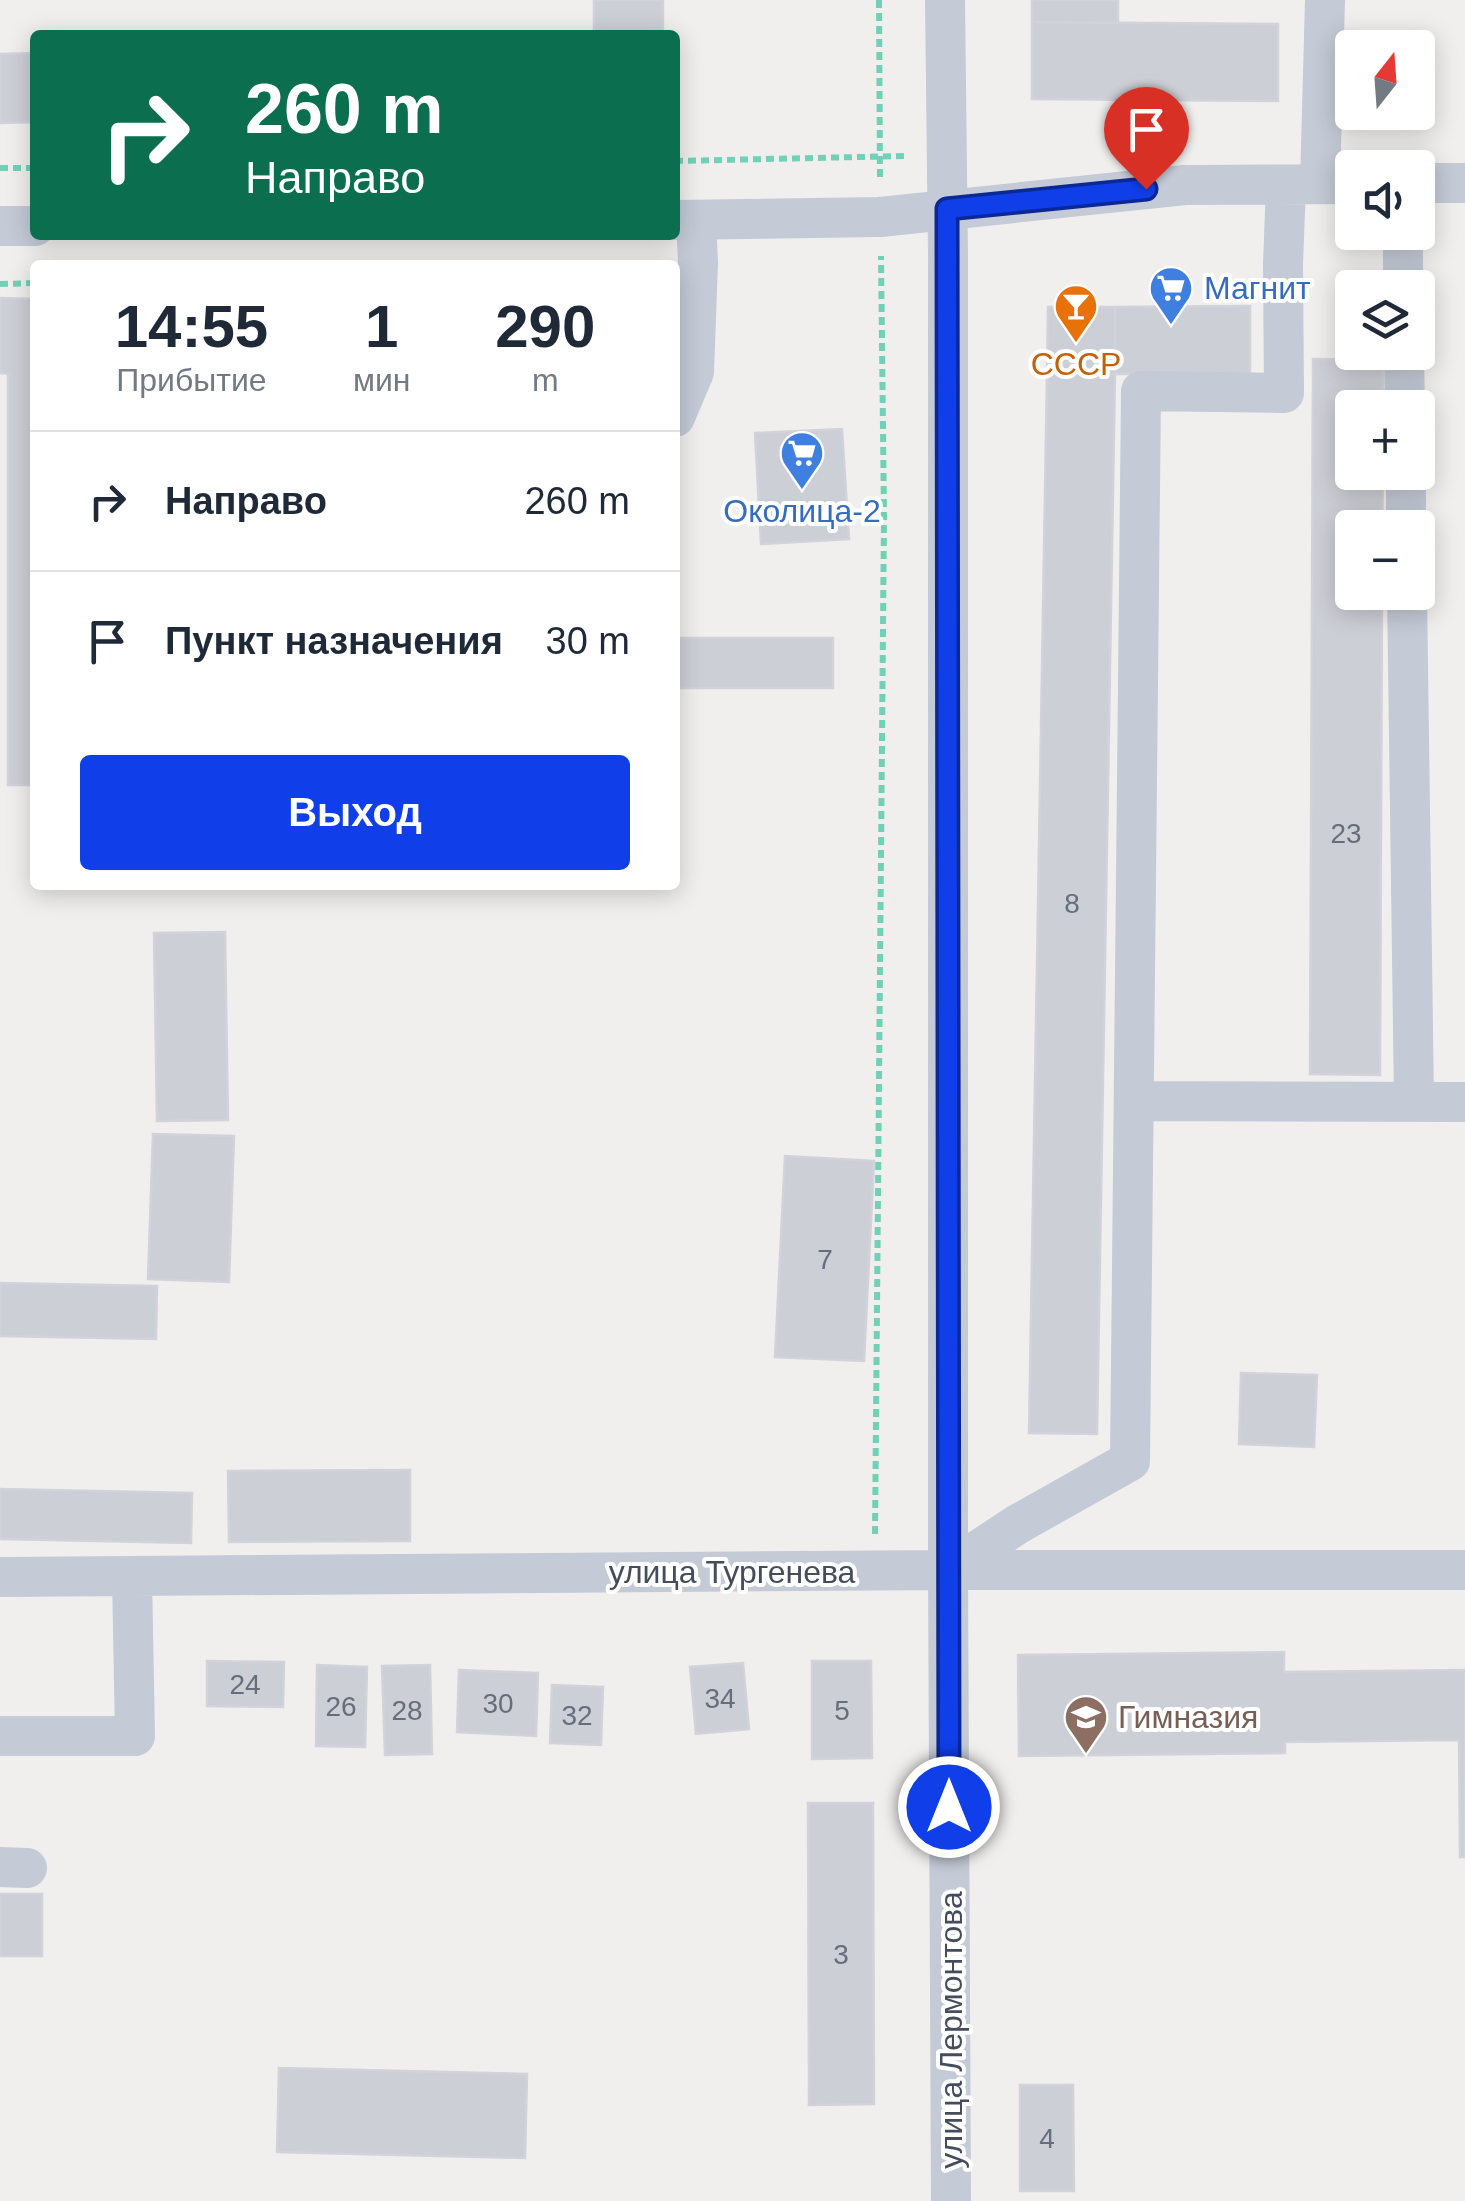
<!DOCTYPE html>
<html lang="ru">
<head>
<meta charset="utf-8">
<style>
	body { margin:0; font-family:Helvetica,sans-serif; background:#f6f6f7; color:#1f2937; height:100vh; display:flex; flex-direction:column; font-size:38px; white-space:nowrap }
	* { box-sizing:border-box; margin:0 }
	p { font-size:32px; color:#747a83 }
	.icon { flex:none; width:55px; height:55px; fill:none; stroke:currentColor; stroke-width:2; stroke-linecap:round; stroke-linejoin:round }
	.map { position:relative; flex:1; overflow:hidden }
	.drawer { position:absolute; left:30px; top:260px; width:650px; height:630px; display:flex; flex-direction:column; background:#fff; border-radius:10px; box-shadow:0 5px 25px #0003 }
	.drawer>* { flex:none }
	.guide { position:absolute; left:30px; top:30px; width:650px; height:210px; border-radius:10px; box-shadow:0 5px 25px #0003; background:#0b6e4f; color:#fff; overflow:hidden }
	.needle { width:65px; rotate:17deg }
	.fabs { position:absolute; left:1335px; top:30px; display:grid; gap:20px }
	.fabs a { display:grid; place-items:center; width:100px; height:100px; border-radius:10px; background:#fff; box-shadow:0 5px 25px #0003; font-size:50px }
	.pin { position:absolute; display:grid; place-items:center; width:85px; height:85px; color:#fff; margin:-102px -42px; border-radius:50% 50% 50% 0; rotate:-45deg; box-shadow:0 0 10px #0007 }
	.pin .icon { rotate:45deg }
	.me { position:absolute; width:110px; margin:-55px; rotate:0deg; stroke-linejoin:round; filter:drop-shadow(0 0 8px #0008) }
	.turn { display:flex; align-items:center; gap:35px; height:210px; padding:0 50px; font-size:45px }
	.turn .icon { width:130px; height:130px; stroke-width:2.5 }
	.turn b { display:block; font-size:70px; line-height:85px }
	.eta { display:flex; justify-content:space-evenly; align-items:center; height:170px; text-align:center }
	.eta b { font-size:60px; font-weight:700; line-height:70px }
	.action { display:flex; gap:20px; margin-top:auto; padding:20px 50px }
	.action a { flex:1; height:115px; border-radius:10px; background:#103fe9; color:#fff; font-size:40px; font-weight:700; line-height:115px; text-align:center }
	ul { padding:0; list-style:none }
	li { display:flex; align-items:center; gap:30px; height:140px; padding:0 50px; border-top:2px solid #e0e1e3 }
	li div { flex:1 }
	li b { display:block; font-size:38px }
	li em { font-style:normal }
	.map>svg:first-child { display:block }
</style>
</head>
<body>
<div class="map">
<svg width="1465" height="2201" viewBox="0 0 1465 2201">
	<rect width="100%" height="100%" fill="#f1efee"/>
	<path fill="#cdcfd6" stroke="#d2d2da" stroke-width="2.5" d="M594 0H663V35H594Z
		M1032 0H1118V23L1032 22Z
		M1032 22 1278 24V101L1032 99Z
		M35 53V122L0 123V54Z
		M681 269 675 361V270Z
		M0 298 35 299V785H8V374L0 373Z
		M1250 306V374H1115V307Z
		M1048 307H1115V374L1047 373Z
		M1313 359 1383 360V408H1352V472H1383L1382 528H1352V592H1382L1380 1075 1310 1074Z
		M1047 373 1115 374 1097 1434 1029 1433Z
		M842 429 849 539 761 544 755 433Z
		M675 638H833V688H675Z
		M225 932 228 1120 157 1121 154 933Z
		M153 1134 234 1136 229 1282 148 1279Z
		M785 1156 874 1161 864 1361 775 1357Z
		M0 1283 157 1286 156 1339 0 1336Z
		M1241 1373 1317 1375 1314 1447 1239 1444Z
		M410 1470V1541L229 1542 228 1471Z
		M0 1489 192 1493 191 1543 0 1539Z
		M1284 1652V1672L1465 1670V1857H1460L1459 1740 1285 1742V1753L1019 1756 1018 1655Z
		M207 1661 284 1662 283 1707 207 1706Z
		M812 1661H871L872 1758 812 1759Z
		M743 1663 749 1729 696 1734 690 1667Z
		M317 1665 367 1667 365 1747 316 1746Z
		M430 1665 432 1754 385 1755 382 1666Z
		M459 1670 538 1673 536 1736 457 1732Z
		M552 1685 603 1687 601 1745 550 1743Z
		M808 1803H873L874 2104 809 2105Z
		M0 1894H42V1956H0Z
		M279 2068 527 2074 525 2158 277 2152Z
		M1020 2085H1073L1074 2191H1020Z"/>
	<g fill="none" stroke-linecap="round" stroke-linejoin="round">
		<path stroke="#70d1b7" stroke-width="6" stroke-dasharray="8 5" stroke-linecap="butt" d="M879 0 880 179
			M675 161 906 156
			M0 168H35
			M593 265 661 263
			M0 284 35 283
			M875 1534 884 516 881 256"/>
		<path stroke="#c4cad6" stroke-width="40" d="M945 0 948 255V1570L951 2201
			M1418 183H1465
			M1320 184 1325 0
			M675 220 880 217 1185 185 1352 184
			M0 226H35
			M1403 232V288
			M1404 352 1405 408
			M675 417 694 372 698 262 696 220
			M1406 472V528
			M1407 592 1414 1102
			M1135 1101 1465 1102
			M948 1570 1018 1524 1130 1461 1141 391 1284 393 1283 264 1286 185
			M0 1577 948 1570H1465
			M0 1736H135L132 1576
			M0 1867 27 1868"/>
	</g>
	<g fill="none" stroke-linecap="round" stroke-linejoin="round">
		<g stroke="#0a2997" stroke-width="25">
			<path id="route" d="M949 1807 947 209 1146 189"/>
		</g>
		<use href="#route" stroke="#103fe9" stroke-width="18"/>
	</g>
	<defs>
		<g id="supermarket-pin" transform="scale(2.25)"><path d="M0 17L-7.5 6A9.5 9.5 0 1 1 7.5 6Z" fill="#3f7fe0" stroke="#fff"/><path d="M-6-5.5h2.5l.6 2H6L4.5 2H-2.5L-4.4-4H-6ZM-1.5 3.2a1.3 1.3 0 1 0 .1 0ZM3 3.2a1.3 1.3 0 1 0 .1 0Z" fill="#fff"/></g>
		<g id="bar-pin" transform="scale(2.25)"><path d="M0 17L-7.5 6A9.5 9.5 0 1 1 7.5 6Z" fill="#e8710a" stroke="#fff"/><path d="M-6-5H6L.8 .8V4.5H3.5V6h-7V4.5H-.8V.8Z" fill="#fff"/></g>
		<g id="school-pin" transform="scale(2.25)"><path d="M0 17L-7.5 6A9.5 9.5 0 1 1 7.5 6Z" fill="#8d6e63" stroke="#fff"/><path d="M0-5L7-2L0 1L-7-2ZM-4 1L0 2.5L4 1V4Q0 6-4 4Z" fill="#fff"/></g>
	</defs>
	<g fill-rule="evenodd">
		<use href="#supermarket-pin" x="1171" y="288"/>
		<use href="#bar-pin" x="1076" y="306"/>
		<use href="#supermarket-pin" x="802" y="453"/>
		<use href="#school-pin" x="1086" y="1717"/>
	</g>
	<g text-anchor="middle" stroke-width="8" stroke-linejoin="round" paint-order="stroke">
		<g font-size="28" fill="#676e7b">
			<text x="1346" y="843">23</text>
			<text x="1072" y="913">8</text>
			<text x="825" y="1269">7</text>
			<text x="245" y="1694">24</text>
			<text x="720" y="1708">34</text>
			<text x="498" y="1713">30</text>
			<text x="341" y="1716">26</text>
			<text x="407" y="1720">28</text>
			<text x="842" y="1720">5</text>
			<text x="577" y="1725">32</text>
			<text x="841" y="1964">3</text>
			<text x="1047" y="2148">4</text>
		</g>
		<g font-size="32" fill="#366cbe" stroke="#fff" text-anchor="start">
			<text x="1204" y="299">Магнит</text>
			<text x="802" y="522" text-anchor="middle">Околица-2</text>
		</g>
		<g font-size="32" fill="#c56008" stroke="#fff">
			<text x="1076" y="375">СССР</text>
		</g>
		<g font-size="32" fill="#454d5d" stroke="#fff">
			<text x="732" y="1583">улица Тургенева</text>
			<text transform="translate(951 2030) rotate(-90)" y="11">улица Лермонтова</text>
		</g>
		<g font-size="32" fill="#785e54" stroke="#fff" text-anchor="start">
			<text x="1118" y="1728">Гимназия</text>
		</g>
	</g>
</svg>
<div class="fabs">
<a><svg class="needle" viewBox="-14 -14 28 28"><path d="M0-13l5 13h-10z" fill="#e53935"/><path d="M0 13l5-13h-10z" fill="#747a83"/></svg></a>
<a><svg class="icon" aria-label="sound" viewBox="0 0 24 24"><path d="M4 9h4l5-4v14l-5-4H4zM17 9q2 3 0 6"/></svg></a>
<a><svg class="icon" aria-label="layers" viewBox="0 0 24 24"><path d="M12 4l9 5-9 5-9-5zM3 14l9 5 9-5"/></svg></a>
<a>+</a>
<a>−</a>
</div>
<div class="pin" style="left:1146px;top:189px;background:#d93025"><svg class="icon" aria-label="arrive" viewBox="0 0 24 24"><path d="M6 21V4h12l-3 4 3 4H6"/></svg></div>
<svg class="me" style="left:949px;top:1807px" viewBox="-20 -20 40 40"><circle r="17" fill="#103fe9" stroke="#fff" stroke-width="3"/><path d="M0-11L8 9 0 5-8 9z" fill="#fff"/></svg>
<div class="guide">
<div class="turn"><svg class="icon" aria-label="right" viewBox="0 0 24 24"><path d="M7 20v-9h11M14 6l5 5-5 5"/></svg><div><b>260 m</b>Направо</div></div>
</div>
<section class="drawer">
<div class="eta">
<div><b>14:55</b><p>Прибытие</p></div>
<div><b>1</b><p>мин</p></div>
<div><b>290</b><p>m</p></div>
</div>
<ul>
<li><svg class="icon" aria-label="right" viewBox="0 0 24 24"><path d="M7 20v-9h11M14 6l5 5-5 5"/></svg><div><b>Направо</b></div><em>260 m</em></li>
<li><svg class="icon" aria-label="arrive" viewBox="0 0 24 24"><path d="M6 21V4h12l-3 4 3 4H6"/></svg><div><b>Пункт назначения</b></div><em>30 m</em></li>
</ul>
<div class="action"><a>Выход</a></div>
</section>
</div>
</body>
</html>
